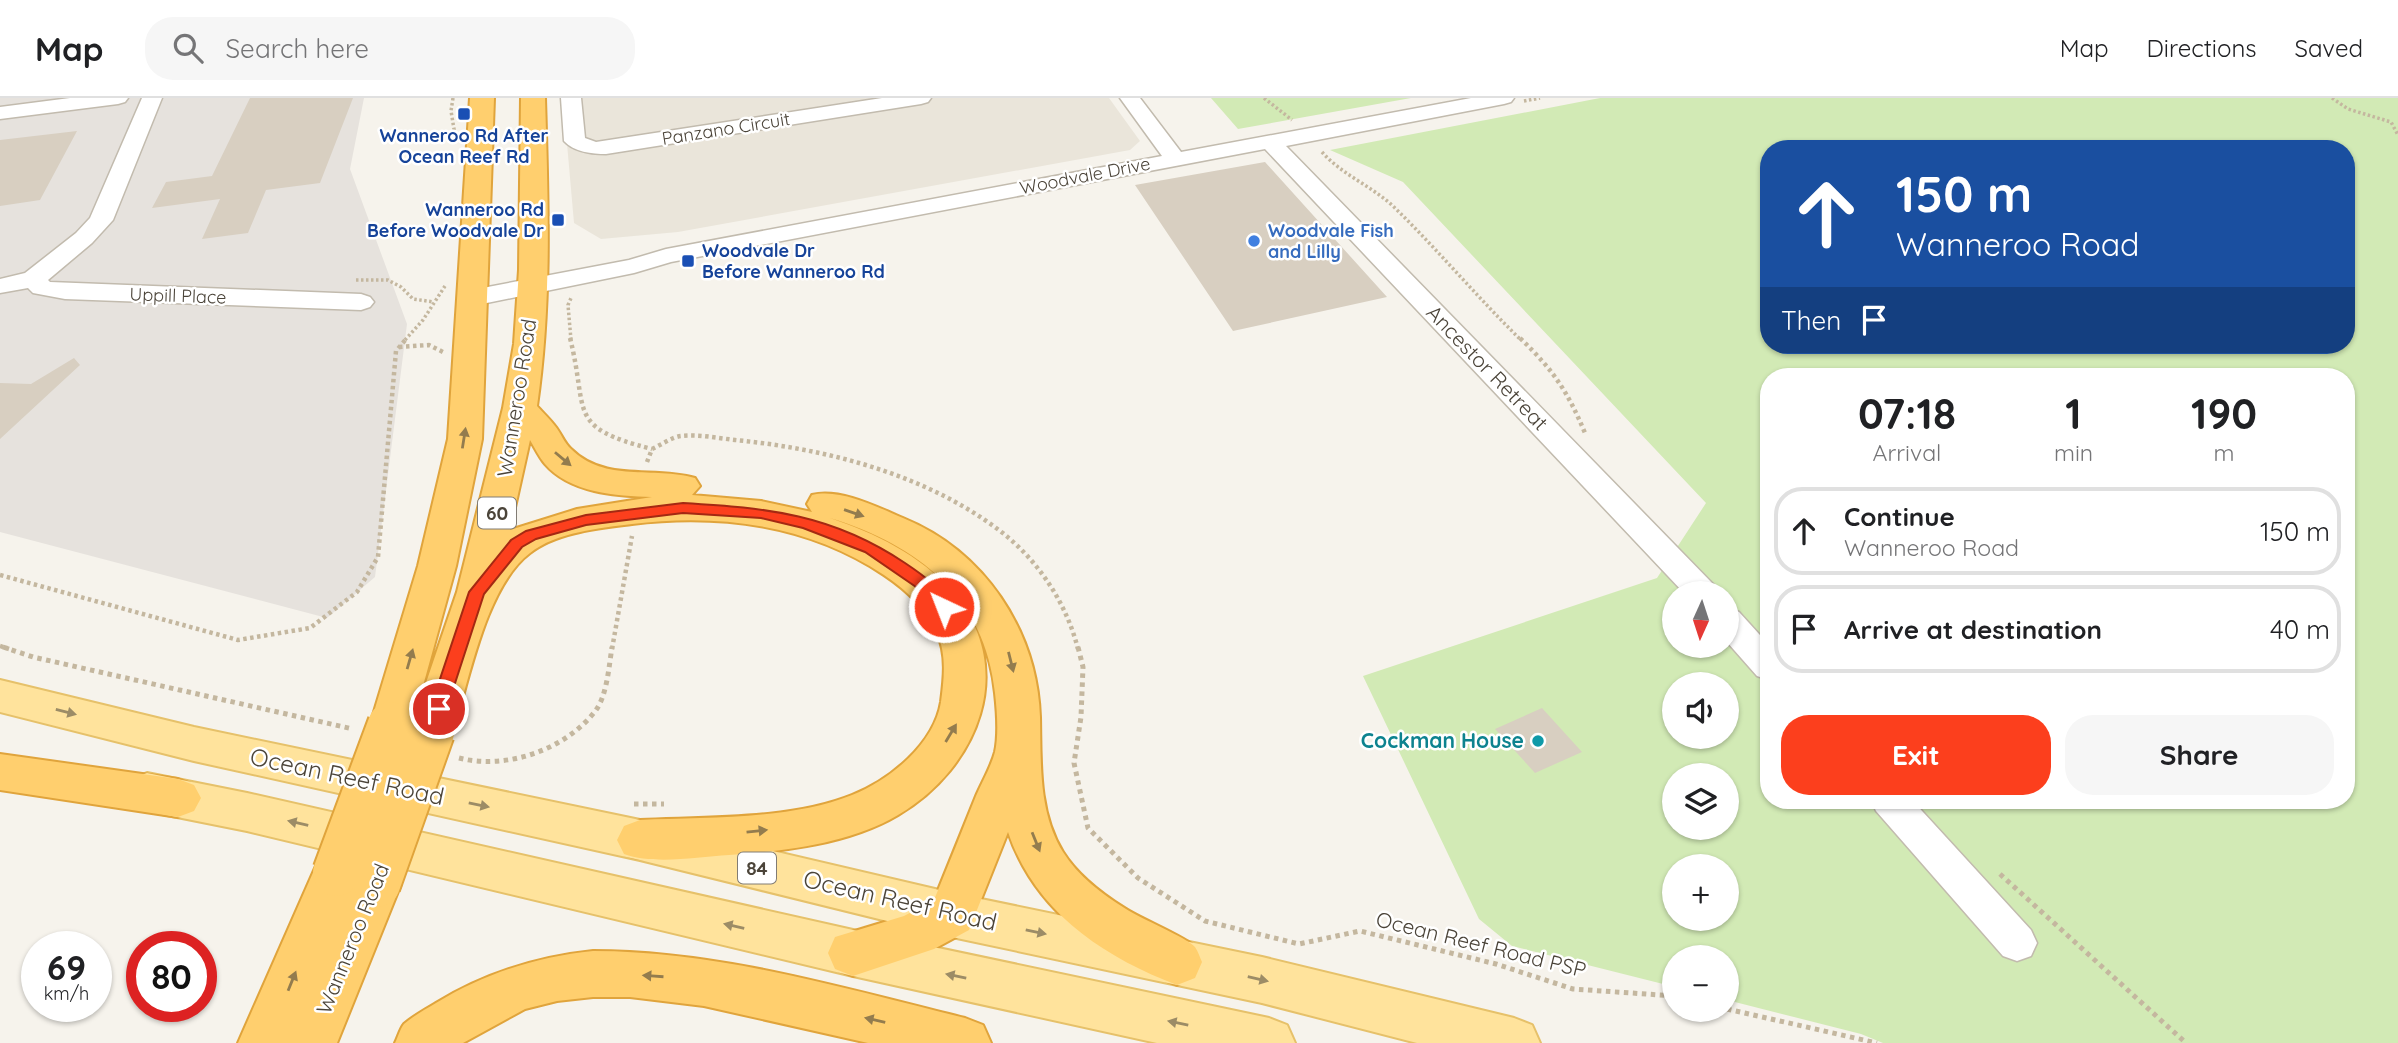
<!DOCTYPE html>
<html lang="en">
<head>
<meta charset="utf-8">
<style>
	body { margin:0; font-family:Quicksand,sans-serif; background:#f6f6f6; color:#202124; height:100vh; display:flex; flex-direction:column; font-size:26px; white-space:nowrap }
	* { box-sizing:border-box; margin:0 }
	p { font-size:23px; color:#757577 }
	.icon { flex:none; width:38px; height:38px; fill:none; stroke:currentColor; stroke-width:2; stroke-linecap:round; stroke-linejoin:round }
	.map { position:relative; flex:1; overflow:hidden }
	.side { position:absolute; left:1760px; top:270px; width:595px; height:441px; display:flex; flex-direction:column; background:#fff; border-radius:28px; box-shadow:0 2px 5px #0004 }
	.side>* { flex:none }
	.hud { position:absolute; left:1760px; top:42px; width:595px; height:214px; border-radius:28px; box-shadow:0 2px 5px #0004; background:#1a4fa0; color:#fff; overflow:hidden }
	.needle { width:46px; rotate:183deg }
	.buttons { position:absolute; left:1662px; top:483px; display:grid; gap:14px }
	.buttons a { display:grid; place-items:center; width:77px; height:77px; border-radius:50%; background:#fff; box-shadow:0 2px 5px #0004; font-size:35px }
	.speed { position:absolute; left:21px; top:833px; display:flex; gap:14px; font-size:35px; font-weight:700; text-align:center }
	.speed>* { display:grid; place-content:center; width:91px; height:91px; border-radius:50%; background:#fff; box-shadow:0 2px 5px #0004; line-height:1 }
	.speed small { font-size:18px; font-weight:400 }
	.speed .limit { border:10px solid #d22; background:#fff; color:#111 }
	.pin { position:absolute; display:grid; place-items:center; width:60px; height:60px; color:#fff; margin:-30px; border:4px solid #fff; border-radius:50%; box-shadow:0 2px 7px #0007 }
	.me { position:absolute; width:77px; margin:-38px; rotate:317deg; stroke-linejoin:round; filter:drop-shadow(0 0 5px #0008) }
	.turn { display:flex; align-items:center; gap:24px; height:147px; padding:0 21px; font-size:32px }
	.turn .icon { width:91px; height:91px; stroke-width:2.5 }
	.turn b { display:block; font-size:49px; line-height:60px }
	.then { display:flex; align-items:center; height:66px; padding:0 21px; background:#0003; gap:14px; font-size:26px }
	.eta { display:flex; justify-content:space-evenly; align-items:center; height:119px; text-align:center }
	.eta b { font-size:42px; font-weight:700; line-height:49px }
	.cta { display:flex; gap:14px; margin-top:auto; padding:14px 21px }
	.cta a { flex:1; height:80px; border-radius:28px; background:#fc3f1d; color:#fff; font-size:28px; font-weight:700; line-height:80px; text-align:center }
	.cta a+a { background:#f6f6f6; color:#202124 }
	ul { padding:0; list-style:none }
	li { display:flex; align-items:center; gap:21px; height:88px; margin:0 14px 10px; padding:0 7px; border:4px solid #e0e0e0; border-radius:28px }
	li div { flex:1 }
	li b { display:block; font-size:26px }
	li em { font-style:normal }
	header { display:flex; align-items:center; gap:42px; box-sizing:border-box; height:98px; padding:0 35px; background:#fff; border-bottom:2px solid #e0e0e0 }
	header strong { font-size:33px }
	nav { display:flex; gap:38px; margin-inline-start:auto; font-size:24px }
	.search { width:490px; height:63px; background:#f6f6f6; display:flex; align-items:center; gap:18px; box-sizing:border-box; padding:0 24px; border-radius:28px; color:#757577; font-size:26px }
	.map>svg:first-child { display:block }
</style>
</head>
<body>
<header>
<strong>Map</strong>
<div class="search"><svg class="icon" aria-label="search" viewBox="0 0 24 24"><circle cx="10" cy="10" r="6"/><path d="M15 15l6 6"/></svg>Search here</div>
<nav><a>Map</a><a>Directions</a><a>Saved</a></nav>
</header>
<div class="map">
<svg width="2398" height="945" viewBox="0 0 2398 945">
	<rect width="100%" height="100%" fill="#f6f3ec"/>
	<path fill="#eae5da" d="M563 0H1109L1140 43 1130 52 678 134 601 141 574 125Z"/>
	<path fill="#e6e2dd" d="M0 0H364L350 71 407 226 375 479 327 520 0 434Z"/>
	<path fill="#d2eab5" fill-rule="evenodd" d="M1211 0H1411L1238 31Z
		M1600 0H2398V945H1883L1861 936 1727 902V859H1675V889L1512 848 1479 821 1363 578 1657 480 1706 405 1403 84 1330 52ZM1769 51H2347V247H1769ZM1769 278H2347V702H1769ZM1675 495H1727V548H1675ZM1675 586H1727V639H1675ZM1675 677H1727V730H1675ZM1675 768H1727V821H1675Z"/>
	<path fill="#d8cfc1" d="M250 0H353L320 85 266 92 248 135 202 141 220 101 152 110 166 84 212 78Z
		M77 33 40 102 0 108V42Z
		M1265 64 1387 199 1233 233 1135 87Z
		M74 260 80 267 0 341V285L31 286Z
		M1542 610 1582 654 1535 675 1495 631Z"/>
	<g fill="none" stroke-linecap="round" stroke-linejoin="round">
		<g stroke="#c2bbae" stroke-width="3">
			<path id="minor" d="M70 0H128L125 4 118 6 0 21V9Z
				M142 0H162L113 122 92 145 48 182 50 184 361 196 370 199 374 204 370 209 361 212 65 201 33 195 28 190 0 195V181L25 175 76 135 90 120Z
				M561 0H581L585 40 596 44 882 0H931L928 4 921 6 606 56C592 56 574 54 564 43Z
				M1120 0H1140L1181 54 1471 0H1514L1511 4 1504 6 1286 48 1714 487 1719 495H1684L1265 51 671 164 634 175 472 208 463 205 459 200 463 195 472 192 629 162 666 151 1162 58Z
				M1727 510 1739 514 1769 547V582L1757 578 1727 544Z
				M1871 702H1912L2031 832 2037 845 2031 858 2017 863 2003 858 1876 713Z"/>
		</g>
		<g stroke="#e6c16a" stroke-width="4">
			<path id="major" d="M0 582 194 629 640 722 952 795 1262 859 1514 920 1532 927 1540 945H1417L1262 905 952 839 640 762 194 663 0 614Z
				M147 675 247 695 853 832 1269 920 1287 927 1295 945H1157L853 878 247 733 147 713 131 707 125 694 131 681Z"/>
		</g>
		<g stroke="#e0a43c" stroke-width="4">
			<path id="highway" d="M470 0H494L482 341 456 468 415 617 457 494 503 310 514 246 519 172 521 0H545C548 104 552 205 537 308 543 315 550 321 555 328 561 335 564 345 571 351 605 385 653 368 695 380L700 388 692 397 761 403 812 414 807 406 812 397C840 390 877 409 903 420 984 453 1037 532 1040 619 1041 664 1038 714 1063 754 1078 778 1102 796 1126 811 1139 820 1188 840 1195 849 1198 853 1200 860 1202 864L1195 880 1177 887C1101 858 1035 813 1008 734L969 832 934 851 853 878 835 871 828 855 835 839 904 818 934 802C948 768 962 733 976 698 982 684 991 669 995 654 999 636 997 613 995 595 985 499 918 447 830 420 875 435 920 457 952 493 1019 570 978 670 898 717 849 746 785 753 729 757 696 759 655 767 624 756L617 742 624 728 640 722C706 719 790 722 852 697 890 682 934 646 941 604 944 581 947 557 937 535 927 511 905 491 884 477 809 427 720 415 632 426 601 430 556 434 530 455 486 488 469 582 453 634L446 646 431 651 416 646 409 634 411 631 406 639 391 644 376 639 370 627 418 468 448 341ZM530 342C535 350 539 359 545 366 570 395 616 398 652 399L577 411 510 432Z
				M0 656 178 681 194 687 201 700 194 713 178 719 0 692Z
				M336 755 353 761 359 774 377 765 394 771 401 786 337 945H238L319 761Z
				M593 853C719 853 843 890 965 920L983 927 991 945H868L704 908 630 899H593L557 903 525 911 463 945H395C398 939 400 931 404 926 413 918 426 911 436 905 485 875 536 859 593 853Z"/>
		</g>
		<path stroke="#c4b79f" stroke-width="3.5" stroke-dasharray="2.5 2.5" stroke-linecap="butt" d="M453 0 451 13 455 37
			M1264 0 1292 22
			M2332 0 2348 11 2391 24 2398 37
			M1524 3 1540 0
			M1322 54C1342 77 1372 88 1394 109 1438 152 1477 199 1521 242
			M356 182H388L401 189 413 201 434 204
			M405 242 423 222 445 188
			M571 242 568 207 571 200"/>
		<path stroke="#c4b79f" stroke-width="4.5" stroke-dasharray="3.5 3.5" stroke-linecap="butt" d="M570 240C589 315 565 329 652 351
			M1520 240C1553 272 1567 292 1585 335
			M399 249 429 247 443 254
			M647 364 652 351C661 347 672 339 681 338 698 336 717 340 735 342 828 351 929 377 1004 436 1040 465 1067 507 1078 551
			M0 477 238 542 310 530 357 494 378 459 396 253 407 240
			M0 548 9 551
			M612 551 632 438"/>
		<path stroke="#c4b79f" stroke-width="5" stroke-dasharray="4.5 4.5" stroke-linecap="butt" d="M3 549 33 559 353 631
			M1078 549 1083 569 1081 619 1074 665 1088 730 1138 780 1205 823 1299 846 1360 833 1496 866 1573 891 1675 898
			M459 660C506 672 566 652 596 612 607 597 609 568 612 549
			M634 706H664
			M2000 776 2186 945
			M1727 911 1877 945"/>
		<use href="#minor" fill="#fff" fill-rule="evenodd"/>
		<use href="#major" fill="#ffe39c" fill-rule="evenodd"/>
		<use href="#highway" fill="#ffcf6e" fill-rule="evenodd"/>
		<g stroke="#e0a43c" stroke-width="50" stroke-linecap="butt">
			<path id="highway-bridge" d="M336 775 391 627
				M377 786 431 634"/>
		</g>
		<use href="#highway-bridge" stroke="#ffcf6e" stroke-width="46"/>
	</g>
	<defs><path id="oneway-solid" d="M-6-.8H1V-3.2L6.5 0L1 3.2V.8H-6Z" transform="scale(1.75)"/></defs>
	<g fill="#937c4e">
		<use href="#oneway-solid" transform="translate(464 340) rotate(-81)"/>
		<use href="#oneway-solid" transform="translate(563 361) rotate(40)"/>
		<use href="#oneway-solid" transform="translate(854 415) rotate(19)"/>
		<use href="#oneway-solid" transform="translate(410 561) rotate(-74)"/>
		<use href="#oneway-solid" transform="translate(1011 564) rotate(76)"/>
		<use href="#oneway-solid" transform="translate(951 635) rotate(-59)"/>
		<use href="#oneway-solid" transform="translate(757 733) rotate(-6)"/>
		<use href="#oneway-solid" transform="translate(1036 744) rotate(68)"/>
		<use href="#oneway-solid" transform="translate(653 878) rotate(-176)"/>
		<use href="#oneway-solid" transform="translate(292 883) rotate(-68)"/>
		<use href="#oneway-solid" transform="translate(875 922) rotate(-167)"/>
	</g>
	<g fill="#9c8c66">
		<use href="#oneway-solid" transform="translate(66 614) rotate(14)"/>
		<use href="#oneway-solid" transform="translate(479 707) rotate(12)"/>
		<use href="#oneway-solid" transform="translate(298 725) rotate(-167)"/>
		<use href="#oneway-solid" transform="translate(734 828) rotate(-167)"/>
		<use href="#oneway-solid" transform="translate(1036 834) rotate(12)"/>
		<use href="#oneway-solid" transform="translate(956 878) rotate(-168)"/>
		<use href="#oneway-solid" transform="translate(1258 881) rotate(13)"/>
		<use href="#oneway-solid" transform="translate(1178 925) rotate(-168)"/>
	</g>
	<path fill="#fc3f1d" stroke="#a42913" stroke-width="2" d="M683 405C768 410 832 416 905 465 923 477 941 490 952 509L950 513H938L916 489 865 454 803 430 761 420 683 415 586 427 536 441 522 449 484 496 445 616H433L430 611 469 494 511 442 526 433 586 417Z"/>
	<g fill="#1a4fb4" stroke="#fff" stroke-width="2.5">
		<rect x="457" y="9" width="14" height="14" rx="3.5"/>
		<rect x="551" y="115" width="14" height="14" rx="3.5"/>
		<rect x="681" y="156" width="14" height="14" rx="3.5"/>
	</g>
	<circle fill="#3f7fe0" stroke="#fff" stroke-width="2.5" cx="1254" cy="143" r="7"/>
	<circle fill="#0f9aa8" stroke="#fff" stroke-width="2.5" cx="1538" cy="643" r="7"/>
	<g text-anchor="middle" stroke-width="5" stroke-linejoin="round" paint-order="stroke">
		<g font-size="18" fill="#4b4439" stroke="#fff">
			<text transform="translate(726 31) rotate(-9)" y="6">Panzano Circuit</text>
			<text transform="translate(1085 78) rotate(-11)" y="6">Woodvale Drive</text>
			<text transform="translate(178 198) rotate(2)" y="6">Uppill Place</text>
		</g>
		<g font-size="18" font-weight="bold" fill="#164399" stroke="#fff">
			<text x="464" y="44">Wanneroo Rd After<tspan x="464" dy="21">Ocean Reef Rd</tspan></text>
			<text x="544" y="118" text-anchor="end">Wanneroo Rd<tspan x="544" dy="21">Before Woodvale Dr</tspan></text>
			<text x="702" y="159" text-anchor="start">Woodvale Dr<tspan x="702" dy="21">Before Wanneroo Rd</tspan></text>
		</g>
		<g font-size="18" font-weight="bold" fill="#366cbe" stroke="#fff" text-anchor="start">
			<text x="1268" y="139">Woodvale Fish<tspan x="1268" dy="21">and Lilly</tspan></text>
		</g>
		<g fill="#fff" stroke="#817c74" stroke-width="2">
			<rect x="478" y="399.5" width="38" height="31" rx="5"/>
			<rect x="738" y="754.5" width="38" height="31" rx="5"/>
		</g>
		<g font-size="19" font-weight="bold" fill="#4b4439">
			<text x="497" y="422">60</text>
			<text x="757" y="777">84</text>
		</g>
		<g font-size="21" fill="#4b4439" stroke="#fff">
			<text transform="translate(1487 270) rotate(46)" y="7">Ancestor Retreat</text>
			<text transform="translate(517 300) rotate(-81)" y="7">Wanneroo Road</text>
			<text transform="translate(353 841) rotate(-68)" y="7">Wanneroo Road</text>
			<text transform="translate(1481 847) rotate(14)" y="7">Ocean Reef Road PSP</text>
		</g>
		<g font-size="21" font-weight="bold" fill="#0d838f" stroke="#fff" text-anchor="end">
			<text x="1524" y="650">Cockman House</text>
		</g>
		<g font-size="24" fill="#4b4439" stroke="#fff">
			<text transform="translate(347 679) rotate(12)" y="8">Ocean Reef Road</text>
			<text transform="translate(900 803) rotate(13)" y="8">Ocean Reef Road</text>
		</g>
	</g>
</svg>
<div class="buttons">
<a><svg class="needle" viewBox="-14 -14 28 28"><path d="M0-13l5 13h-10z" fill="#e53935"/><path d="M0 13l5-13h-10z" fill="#757577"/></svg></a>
<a><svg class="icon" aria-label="sound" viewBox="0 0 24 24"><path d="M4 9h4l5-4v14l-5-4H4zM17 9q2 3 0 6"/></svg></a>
<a><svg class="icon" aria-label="layers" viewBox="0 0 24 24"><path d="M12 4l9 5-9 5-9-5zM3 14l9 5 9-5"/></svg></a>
<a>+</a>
<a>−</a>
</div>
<div class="speed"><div>69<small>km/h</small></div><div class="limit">80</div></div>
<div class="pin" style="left:439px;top:611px;background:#d93025"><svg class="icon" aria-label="arrive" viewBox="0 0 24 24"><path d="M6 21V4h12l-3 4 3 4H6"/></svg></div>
<svg class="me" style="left:944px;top:509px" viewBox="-20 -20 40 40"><circle r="17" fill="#fc3f1d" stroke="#fff" stroke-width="3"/><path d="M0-11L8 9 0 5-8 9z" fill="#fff"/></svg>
<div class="hud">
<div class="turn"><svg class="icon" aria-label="ahead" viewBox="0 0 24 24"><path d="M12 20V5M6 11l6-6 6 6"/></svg><div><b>150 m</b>Wanneroo Road</div></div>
<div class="then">Then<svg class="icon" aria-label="arrive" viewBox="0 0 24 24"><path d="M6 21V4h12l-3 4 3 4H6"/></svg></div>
</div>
<section class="side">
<div class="eta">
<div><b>07:18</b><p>Arrival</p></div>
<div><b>1</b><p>min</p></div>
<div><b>190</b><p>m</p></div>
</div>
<ul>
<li><svg class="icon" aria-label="ahead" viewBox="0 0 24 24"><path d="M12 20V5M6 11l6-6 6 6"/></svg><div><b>Continue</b><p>Wanneroo Road</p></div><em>150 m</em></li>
<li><svg class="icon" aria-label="arrive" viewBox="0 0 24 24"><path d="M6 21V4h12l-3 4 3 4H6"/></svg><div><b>Arrive at destination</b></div><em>40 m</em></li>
</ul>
<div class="cta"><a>Exit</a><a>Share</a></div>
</section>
</div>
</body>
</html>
